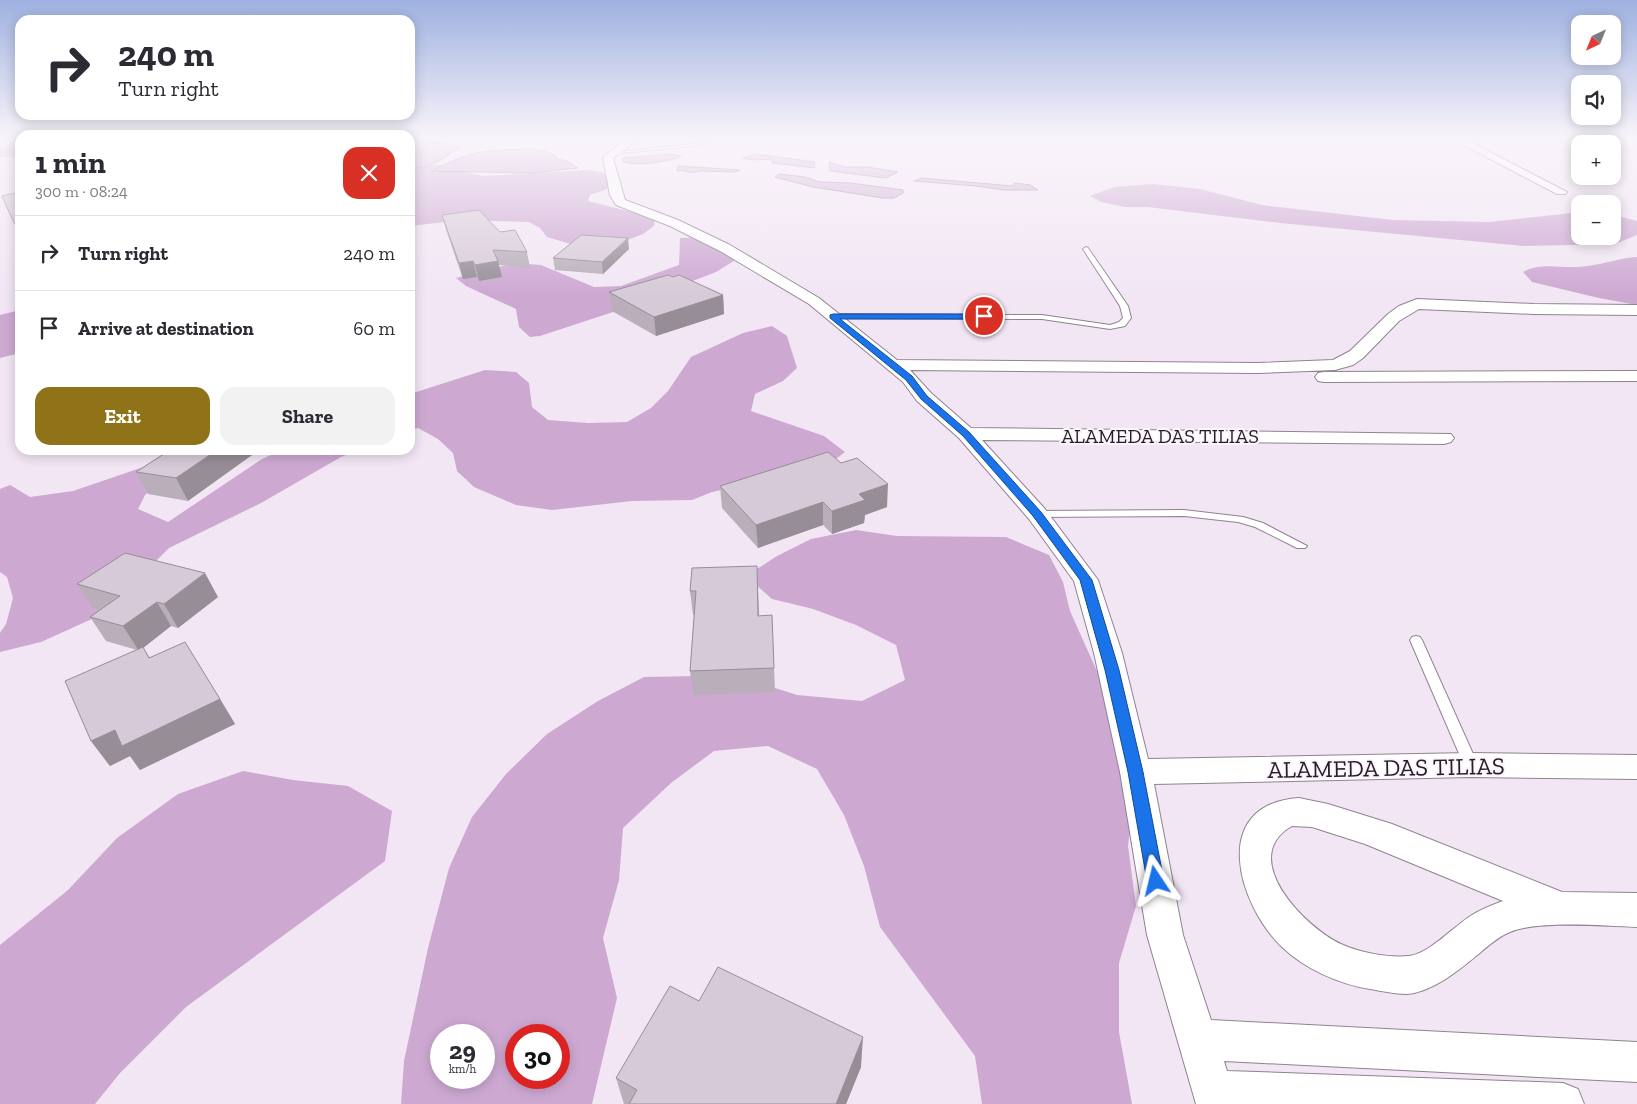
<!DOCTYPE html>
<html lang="en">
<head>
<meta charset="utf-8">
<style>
	body { margin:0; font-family:"Zilla Slab",serif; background:#f2f2f3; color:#2b2b33; height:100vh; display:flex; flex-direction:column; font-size:19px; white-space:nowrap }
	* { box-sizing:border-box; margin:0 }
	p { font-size:16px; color:#7c7c81 }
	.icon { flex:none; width:28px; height:28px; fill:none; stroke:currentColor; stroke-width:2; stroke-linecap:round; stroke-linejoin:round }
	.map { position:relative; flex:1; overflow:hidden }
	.side { position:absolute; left:15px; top:130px; width:400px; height:325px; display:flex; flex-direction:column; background:#fff; border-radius:15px; box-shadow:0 2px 12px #0003 }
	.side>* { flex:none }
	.hud { position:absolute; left:15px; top:15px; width:400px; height:105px; border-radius:15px; box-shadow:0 2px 12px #0003; background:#fff; color:#2b2b33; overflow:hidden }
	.needle { width:32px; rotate:223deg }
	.buttons { position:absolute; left:1571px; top:15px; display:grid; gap:10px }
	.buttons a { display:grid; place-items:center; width:50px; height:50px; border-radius:10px; background:#fff; box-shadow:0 2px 12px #0003; font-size:25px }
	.speed { position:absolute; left:430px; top:1024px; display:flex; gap:10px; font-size:25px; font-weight:700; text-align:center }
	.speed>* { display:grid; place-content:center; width:65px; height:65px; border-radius:50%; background:#fff; box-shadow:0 2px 12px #0003; line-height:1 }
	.speed small { font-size:12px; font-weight:400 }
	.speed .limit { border:8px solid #d22; background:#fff; color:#111 }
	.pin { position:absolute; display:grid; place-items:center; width:42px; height:42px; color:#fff; margin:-21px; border:2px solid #fff; border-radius:50%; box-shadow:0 1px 5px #0007 }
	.me { position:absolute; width:55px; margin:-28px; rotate:350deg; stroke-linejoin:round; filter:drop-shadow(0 0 4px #0008) }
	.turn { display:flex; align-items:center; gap:18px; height:105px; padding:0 20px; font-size:22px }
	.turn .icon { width:65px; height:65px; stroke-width:2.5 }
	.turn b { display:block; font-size:35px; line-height:42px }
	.round { display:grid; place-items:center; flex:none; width:52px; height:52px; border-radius:15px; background:#f2f2f3 }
	.headline { display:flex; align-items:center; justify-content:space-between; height:85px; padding:0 20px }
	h1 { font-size:30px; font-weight:700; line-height:38px }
	.primary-button { display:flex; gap:10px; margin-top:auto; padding:10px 20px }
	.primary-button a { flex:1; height:58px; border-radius:15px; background:#907318; color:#fff; font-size:20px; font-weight:700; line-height:58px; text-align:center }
	.primary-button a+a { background:#f2f2f3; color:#2b2b33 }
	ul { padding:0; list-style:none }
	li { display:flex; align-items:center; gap:15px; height:75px; padding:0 20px; border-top:1px solid #e1e1e2 }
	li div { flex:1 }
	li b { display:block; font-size:19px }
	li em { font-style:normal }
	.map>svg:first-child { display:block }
</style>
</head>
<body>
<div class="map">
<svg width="1637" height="1104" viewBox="0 0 1637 1104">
	<rect width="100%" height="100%" fill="#f2e6f4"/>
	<path fill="#cda9d2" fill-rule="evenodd" d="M20 142V157H0V145Z
		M410 164 444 165 482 176 586 170 602 172 610 177 608 189 590 195 588 201 655 218 654 226 643 234 625 241 581 247 547 237 540 228 529 222 462 220 410 226Z
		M1153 184 1200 189 1262 205 1393 220 1489 222 1580 212V236H1612L1614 215 1637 221V235L1615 244 1524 246 1280 223 1148 207H1125L1101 202 1090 196 1114 187Z
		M704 237 733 251 734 261 716 272 613 312 540 336 530 337 519 327 516 309 466 286 456 278 515 263 541 265 594 287 621 286 679 265 680 238Z
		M1637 257V305L1599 298 1532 282 1523 272C1542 261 1566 270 1587 266 1604 264 1620 258 1637 257Z
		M20 310V353L0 358V315Z
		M772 326 787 336 797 368 783 381 755 394 751 411 824 436 845 452 824 468 712 492 692 500 632 501 552 510 516 505 474 487 457 471 453 453 438 439 418 428 410 430V394L485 370 516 372 529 383 532 407 548 420 588 423 627 422 651 408 668 391 691 357 743 333Z
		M283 450H359L341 457 261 503 169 548 103 614 41 642 0 652V633L6 624 13 598 7 577 0 572V489L10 485 30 497 73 491 158 462 169 473 145 495 138 509 168 522 262 459Z
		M856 530 897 536 1006 537 1049 555 1063 582 1070 611 1118 718 1133 801 1128 846 1136 906 1119 963V1032L1132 1104H982L975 1056 880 927 864 866 844 815 817 769 768 746 714 751 671 783 623 828 619 880 603 938 617 998 592 1104H401L404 1061 428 948 449 868 472 817 506 774 547 734 598 701 644 677 698 676 747 679 797 695 862 701 905 680 896 645 856 625 813 609 772 599 746 576 777 556 811 539ZM441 1035H484V1078H441ZM516 1035H559V1078H516Z
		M243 771 293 780 348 786 392 811 385 861 186 1007 120 1073 95 1104H0V945L68 890 117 838 178 794Z"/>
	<path fill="#d0acd5" stroke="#9c82a0" d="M416 140 462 146C445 157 430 170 410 168V141Z
		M539 149 556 156 557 159 567 161 578 168 530 173 432 171C474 148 492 150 539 149Z
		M669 154 681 156C671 162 632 167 622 161L623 158Z
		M756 154 815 162 814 168 772 163V159L751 160 743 158Z
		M829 162 845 167H867L898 172 886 178 830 171Z
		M678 166 740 170 735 172 700 171C691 175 686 169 677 171Z
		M779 174 805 177 820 182 851 183 903 190V193L894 198H883L813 187 775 177Z
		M922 178 1012 186 1015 183 1030 185 1038 190H1004L976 186 914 181Z"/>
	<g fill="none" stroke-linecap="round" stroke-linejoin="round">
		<g stroke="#8f8390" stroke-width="2">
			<path id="service" d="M709 139H716L694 146 610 154 608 153 694 144Z
				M1086 247 1088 248 1128 306 1131 318 1125 326 1110 329 1042 319 833 318 829 316 833 314 1042 315 1110 325 1119 322 1123 318 1120 306 1083 249Z
				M1184 510 1243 517 1263 523 1307 546 1305 548H1297L1255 527 1238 522 1184 516 1037 517 1032 514 1037 511Z
				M1416 636 1420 637 1422 640 1478 765 1476 769 1471 771 1466 769 1464 765 1410 640 1412 637Z"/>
		</g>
		<g stroke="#8f8390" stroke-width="2">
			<path id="minor" d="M627 139H639L613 158 625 200 678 220 730 245 819 298 897 360 1257 363 1333 360 1350 351 1388 314 1399 306 1417 299 1533 304 1637 305V315L1533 314 1419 309 1399 321 1363 358 1353 365 1335 370 1257 373 910 370 931 393 971 428 1451 434 1454 438 1451 442 1444 444 982 440 1045 509 1098 580 1122 653 1148 759 1471 753 1637 755V779L1471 777 1154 784 1183 935 1211 1020 1637 1042V1082L1224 1061 1227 1071 1563 1083 1578 1089 1584 1104H1196L1147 935 1120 772 1094 653 1074 581 1029 519 959 438 917 401 903 382 809 304 720 251 670 226 616 205 610 195 603 157Z
				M1452 139H1465L1567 192 1565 194H1557Z
				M1637 371V381L1324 382 1318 381 1315 377 1318 373 1324 372Z
				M1299 798 1328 804 1392 824 1562 892 1637 893V927C1603 926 1539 920 1510 932 1497 937 1486 948 1476 956 1458 971 1432 992 1407 994 1395 994 1382 991 1370 989 1339 984 1305 969 1282 947 1238 905 1208 804 1299 798ZM1292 826 1312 827 1365 844 1503 901C1492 905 1482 909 1472 915 1454 926 1429 954 1409 956 1389 958 1360 953 1341 944 1306 928 1236 858 1292 826Z"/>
		</g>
		<use href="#service" fill="#fff" fill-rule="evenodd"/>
		<use href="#minor" fill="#fff" fill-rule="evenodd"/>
	</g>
	<path fill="#b9aeba" d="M442 215 500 232 527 252 530 268 499 265 502 277 479 281 477 277 463 279 446 230Z
		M629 249 603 274 555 270 553 258Z
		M673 277 723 295 724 314 656 336 612 311 609 292Z
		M170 450 188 501 148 494 136 472Z
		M841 463 887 507 865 515 864 523 832 534 823 525 758 548 722 508 720 486Z
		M757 566 759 616 772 615 775 692 693 695 690 671 694 615H693L690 591Z
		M77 584 218 597 178 628 171 626 143 648 150 658 220 699 235 724 140 770 130 756 110 766 91 741 137 650 106 641 90 617 100 610 93 608Z
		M699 1001 861 1067 846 1104H624L616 1078Z"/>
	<path fill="#968d97" d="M20 222V234L14 223Z
		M628 238 629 249 603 274 602 262Z
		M473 261 477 277 463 279 459 263Z
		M498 261 502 277 479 281 475 265Z
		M723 295 724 314 656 336 654 317Z
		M217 450H259L188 501 176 478Z
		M888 484 887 507 865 515 864 523 832 534V511L859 494Z
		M823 502V525L758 548 756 525Z
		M757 566 758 589 759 640 758 616Z
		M205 573 218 597 178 628 164 604Z
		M157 602 171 626 143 648 159 672 139 651 123 626Z
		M220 699 235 724 140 770 130 756 110 766 91 741 115 730Z
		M863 1037 861 1067 846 1104H836Z"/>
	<path fill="#d7cad8" stroke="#968d97" d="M19 192H20V222L14 223 2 196Z
		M479 210 500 232 515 230 527 252 493 250 498 261 475 265 473 261 459 263 442 215Z
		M581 235 628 238 602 262 553 258Z
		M668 275 673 277 679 275 723 295 654 317 609 292Z
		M170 450H217L176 478 136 472Z
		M828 452 841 463 857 458 888 484 859 494 865 500 832 511 823 502 756 525 720 486Z
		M125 553 205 573 164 604 157 602 123 626 90 617 120 596 77 584Z
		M757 566 758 616 772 615 774 668 690 671 696 591H690L692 568Z
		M185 642 220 699 122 746 115 730 91 741 65 681 143 647 149 658Z
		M718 967 863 1037 836 1104H629L637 1090 616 1078 670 986 699 1001Z"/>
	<linearGradient id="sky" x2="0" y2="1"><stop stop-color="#9eb1e0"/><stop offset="0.47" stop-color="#f9f4fa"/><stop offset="1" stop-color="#f9f4fa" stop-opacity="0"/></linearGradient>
	<rect width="1637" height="294" fill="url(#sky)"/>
	<path fill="#1a73e8" stroke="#114b97" d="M833 314H984L988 316 984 319H840L912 376 927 396 969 432 1041 512 1092 580 1119 670 1143 772 1164 881 1161 886 1156 888 1150 886 1147 881 1128 772 1105 670 1080 580 1033 516 963 436 921 399 906 380 830 318V315Z"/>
	<g text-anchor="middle" stroke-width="4" stroke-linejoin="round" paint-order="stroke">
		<g font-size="20" fill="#241f24" stroke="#fcf5fd">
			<text x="1160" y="443">ALAMEDA DAS TILIAS</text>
		</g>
		<g font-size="24" fill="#241f24" stroke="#fcf5fd">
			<text transform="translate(1386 768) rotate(-1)" y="8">ALAMEDA DAS TILIAS</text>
		</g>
	</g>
</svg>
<div class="buttons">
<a><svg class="needle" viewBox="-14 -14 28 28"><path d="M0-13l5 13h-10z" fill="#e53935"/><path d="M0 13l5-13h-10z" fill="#7c7c81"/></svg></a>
<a><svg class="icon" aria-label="sound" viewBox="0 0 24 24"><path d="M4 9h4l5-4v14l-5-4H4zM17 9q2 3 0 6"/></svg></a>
<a>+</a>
<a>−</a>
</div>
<div class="speed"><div>29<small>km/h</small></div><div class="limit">30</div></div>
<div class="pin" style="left:984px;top:316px;background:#d93025"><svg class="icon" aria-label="arrive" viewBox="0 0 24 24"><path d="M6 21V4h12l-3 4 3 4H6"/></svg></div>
<svg class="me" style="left:1156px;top:881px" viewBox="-20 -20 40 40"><path d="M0-17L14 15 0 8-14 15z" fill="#1a73e8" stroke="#fff" stroke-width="4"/></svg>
<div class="hud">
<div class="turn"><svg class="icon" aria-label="right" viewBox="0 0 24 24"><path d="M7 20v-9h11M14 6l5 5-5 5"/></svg><div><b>240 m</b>Turn right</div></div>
</div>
<section class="side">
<div class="headline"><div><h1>1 min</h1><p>300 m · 08:24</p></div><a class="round" style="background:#d93025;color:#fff"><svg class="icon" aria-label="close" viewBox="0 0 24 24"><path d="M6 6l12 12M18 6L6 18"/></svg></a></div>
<ul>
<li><svg class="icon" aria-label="right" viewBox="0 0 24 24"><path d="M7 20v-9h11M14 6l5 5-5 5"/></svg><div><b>Turn right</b></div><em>240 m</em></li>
<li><svg class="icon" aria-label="arrive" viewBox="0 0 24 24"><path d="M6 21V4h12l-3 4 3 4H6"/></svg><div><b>Arrive at destination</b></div><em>60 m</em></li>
</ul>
<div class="primary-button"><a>Exit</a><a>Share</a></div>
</section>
</div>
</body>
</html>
